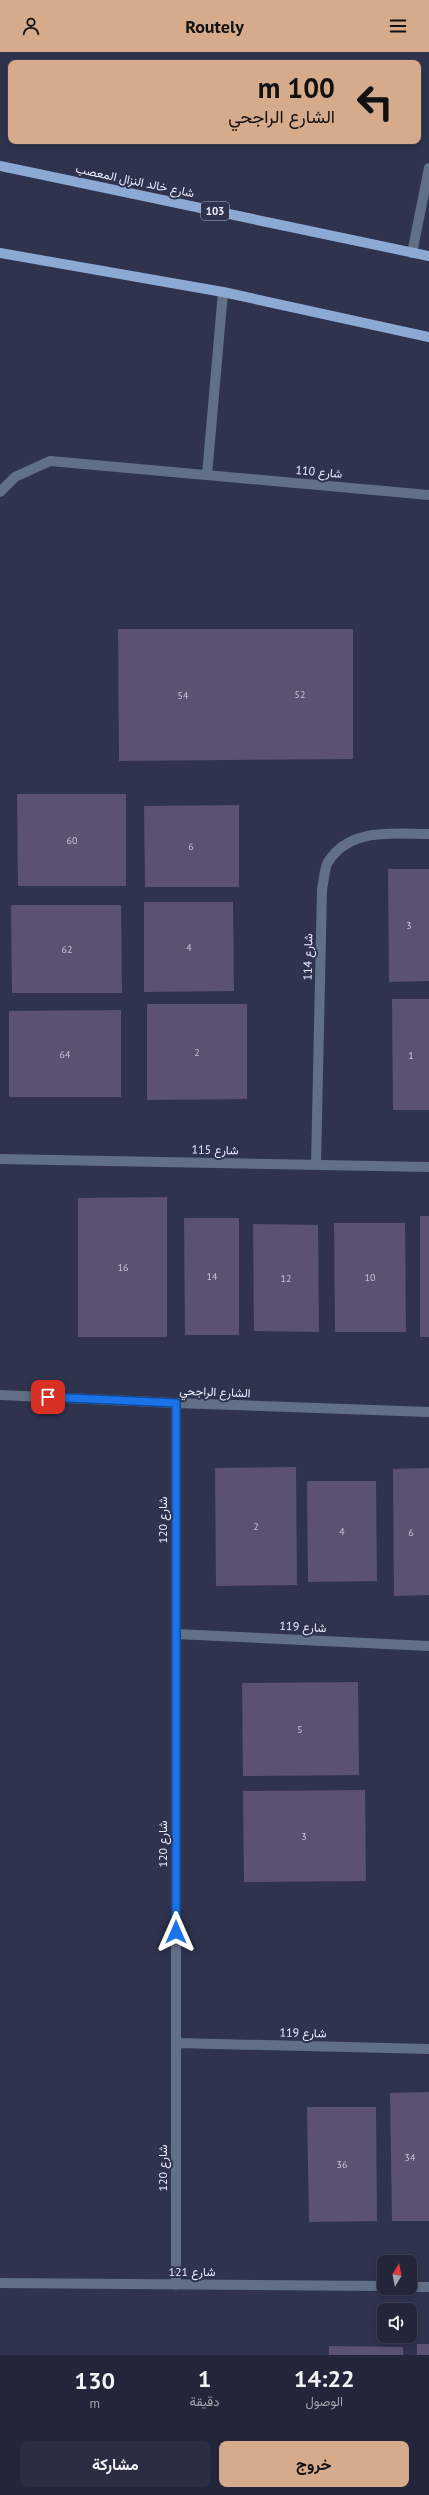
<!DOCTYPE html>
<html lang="ar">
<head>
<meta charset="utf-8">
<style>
	body { margin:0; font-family:"PT Sans",Vazirmatn,sans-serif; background:#2b2e42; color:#f1f3f6; direction:rtl; height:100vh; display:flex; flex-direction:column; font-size:15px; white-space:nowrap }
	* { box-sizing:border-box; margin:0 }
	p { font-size:13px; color:#a3a5af }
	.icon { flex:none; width:22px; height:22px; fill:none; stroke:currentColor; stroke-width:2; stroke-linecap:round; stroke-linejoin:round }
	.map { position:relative; height:2303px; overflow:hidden; direction:ltr }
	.drawer { display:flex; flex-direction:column; background:#23263a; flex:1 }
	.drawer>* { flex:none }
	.banner { position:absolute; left:8px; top:8px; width:413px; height:84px; border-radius:8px; box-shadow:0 2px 6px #0003,0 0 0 1px #404354; direction:rtl; background:#d6ab8b; color:#111; overflow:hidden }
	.needle { width:26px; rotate:10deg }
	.controls { position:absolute; left:377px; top:2203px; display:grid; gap:8px }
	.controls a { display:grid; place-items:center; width:40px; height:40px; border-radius:8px; background:#23263a; box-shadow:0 2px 6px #0003,0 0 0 1px #404354; font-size:20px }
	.pin { position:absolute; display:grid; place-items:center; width:34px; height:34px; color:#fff; margin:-17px; border-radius:8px; box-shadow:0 2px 6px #0006 }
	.me { position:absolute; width:44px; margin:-22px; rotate:0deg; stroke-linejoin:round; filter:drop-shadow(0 0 3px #0008) }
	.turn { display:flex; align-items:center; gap:14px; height:84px; padding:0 20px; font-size:18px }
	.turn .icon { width:52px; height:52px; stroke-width:2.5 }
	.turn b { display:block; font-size:28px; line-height:34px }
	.eta { display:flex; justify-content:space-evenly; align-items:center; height:68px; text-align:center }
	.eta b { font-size:24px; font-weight:700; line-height:28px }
	.button { display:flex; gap:8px; margin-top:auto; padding:8px 20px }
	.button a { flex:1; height:46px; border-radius:8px; background:#d6ab8b; color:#111; font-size:16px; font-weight:700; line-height:46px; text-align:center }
	.button a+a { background:#2b2e42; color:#f1f3f6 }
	header { display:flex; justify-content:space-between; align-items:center; height:52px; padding:0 20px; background:#d6ab8b; color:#111; font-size:18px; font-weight:700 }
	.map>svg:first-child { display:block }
</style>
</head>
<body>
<header><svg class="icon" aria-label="menu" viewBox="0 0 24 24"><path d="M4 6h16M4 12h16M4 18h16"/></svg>Routely<svg class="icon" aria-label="person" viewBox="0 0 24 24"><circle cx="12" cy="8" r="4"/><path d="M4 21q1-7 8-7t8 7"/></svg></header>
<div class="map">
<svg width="429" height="2303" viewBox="0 0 429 2303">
	<rect width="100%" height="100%" fill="#2f334e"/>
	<path fill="#5a526f" d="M118 577H353V707L119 709Z
		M17 742H126V834H18Z
		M239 753V835H145L144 754Z
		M388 817H429V929L389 930Z
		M144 850H233L234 939 144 940Z
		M11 853H121L122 941H12Z
		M392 947H429V1058H393Z
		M147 952H247V1047L147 1048Z
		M121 958V1045H9V959Z
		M167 1145V1285H78V1146Z
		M420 1164H429V1285H420Z
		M184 1166H239V1283H185Z
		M334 1171H405L406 1280H335Z
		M253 1172 318 1173 319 1280 254 1279Z
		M296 1415 297 1533 216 1534 215 1416Z
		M429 1416V1543L394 1544 393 1417Z
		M307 1429H376L377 1529 308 1530Z
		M358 1630 359 1723 243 1724 242 1631Z
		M365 1738 366 1829 244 1830 243 1739Z
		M429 2040V2169H392L390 2041Z
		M307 2055H376L377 2169 309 2170Z
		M417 2292H429V2303H417Z
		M329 2294 403 2295V2303H329Z"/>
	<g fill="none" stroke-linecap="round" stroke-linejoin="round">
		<path stroke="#627085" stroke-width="10" d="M412 201 429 116
			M207 423 223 240
			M0 440 15 425 50 409 429 443
			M0 1107 429 1115
			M316 1113 322 837C324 829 324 817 328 810 350 775 393 782 429 782
			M0 1343 176 1351 429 1360
			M176 1582 429 1594
			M176 1991 429 1997
			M0 2231 384 2234
			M176 2233V1351
			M410 2235H429"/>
		<path stroke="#8ca9d4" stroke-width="10" d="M0 114 429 204
			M0 201 223 240 429 285"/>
	</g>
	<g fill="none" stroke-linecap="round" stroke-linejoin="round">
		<g stroke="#114b97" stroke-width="10">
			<path id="route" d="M48 1345 176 1351V1880"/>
		</g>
		<use href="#route" stroke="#1a73e8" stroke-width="7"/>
	</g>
	<g text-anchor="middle" stroke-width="4" stroke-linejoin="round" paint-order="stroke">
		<g font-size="10" fill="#c8c8da">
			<text x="300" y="646">52</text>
			<text x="183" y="647">54</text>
			<text x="72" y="792">60</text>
			<text x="191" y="798">6</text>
			<text x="409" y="877">3</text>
			<text x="189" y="899">4</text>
			<text x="67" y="901">62</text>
			<text x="197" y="1004">2</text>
			<text x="65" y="1006">64</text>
			<text x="411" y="1007">1</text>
			<text x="123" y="1219">16</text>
			<text x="212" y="1228">14</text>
			<text x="370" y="1229">10</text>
			<text x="286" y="1230">12</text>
			<text x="256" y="1478">2</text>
			<text x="342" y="1483">4</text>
			<text x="411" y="1484">6</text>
			<text x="300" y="1681">5</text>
			<text x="304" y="1788">3</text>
			<text x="410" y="2109">34</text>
			<text x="342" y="2116">36</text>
		</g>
		<rect fill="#2f334e" stroke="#b3b7c8" stroke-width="1" x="201" y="150" width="28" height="18" rx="3"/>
		<g font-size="11" font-weight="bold" fill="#eceffd">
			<text x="215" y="163">103</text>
		</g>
		<g font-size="12" fill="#eceffd" stroke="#2f334e">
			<text transform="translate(135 129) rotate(12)" y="4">شارع خالد النزال المعصب</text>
			<text transform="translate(319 420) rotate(5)" y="4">شارع 110</text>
			<text transform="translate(308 905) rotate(-89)" y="4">114 شارع</text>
			<text transform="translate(215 1098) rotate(1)" y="4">شارع 115</text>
			<text transform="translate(215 1340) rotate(2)" y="4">الشارع الراجحي</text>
			<text transform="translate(163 1468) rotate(-90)" y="4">شارع 120</text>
			<text transform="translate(303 1575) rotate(3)" y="4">شارع 119</text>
			<text transform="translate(163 1792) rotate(-90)" y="4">شارع 120</text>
			<text transform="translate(303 1981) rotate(1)" y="4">شارع 119</text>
			<text transform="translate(163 2116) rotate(-90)" y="4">شارع 120</text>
			<text x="192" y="2224">شارع 121</text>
		</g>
	</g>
</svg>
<div class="controls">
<a><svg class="needle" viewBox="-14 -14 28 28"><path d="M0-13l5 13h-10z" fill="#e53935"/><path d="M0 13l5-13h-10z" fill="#a3a5af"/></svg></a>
<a><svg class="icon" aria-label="sound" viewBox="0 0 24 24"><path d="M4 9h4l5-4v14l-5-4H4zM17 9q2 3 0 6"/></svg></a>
</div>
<div class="pin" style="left:48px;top:1345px;background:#d93025"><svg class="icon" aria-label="arrive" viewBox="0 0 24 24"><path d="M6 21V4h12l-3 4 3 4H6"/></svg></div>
<svg class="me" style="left:176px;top:1880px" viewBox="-20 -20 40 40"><path d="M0-17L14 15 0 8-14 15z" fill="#1a73e8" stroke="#fff" stroke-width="4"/></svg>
<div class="banner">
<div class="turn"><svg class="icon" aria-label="left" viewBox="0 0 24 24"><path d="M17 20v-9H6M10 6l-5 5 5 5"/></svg><div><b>100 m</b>الشارع الراجحي</div></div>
</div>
</div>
<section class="drawer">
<div class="eta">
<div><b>14:22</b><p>الوصول</p></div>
<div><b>1</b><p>دقيقة</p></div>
<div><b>130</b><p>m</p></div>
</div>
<div class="button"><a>خروج</a><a>مشاركة</a></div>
</section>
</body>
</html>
